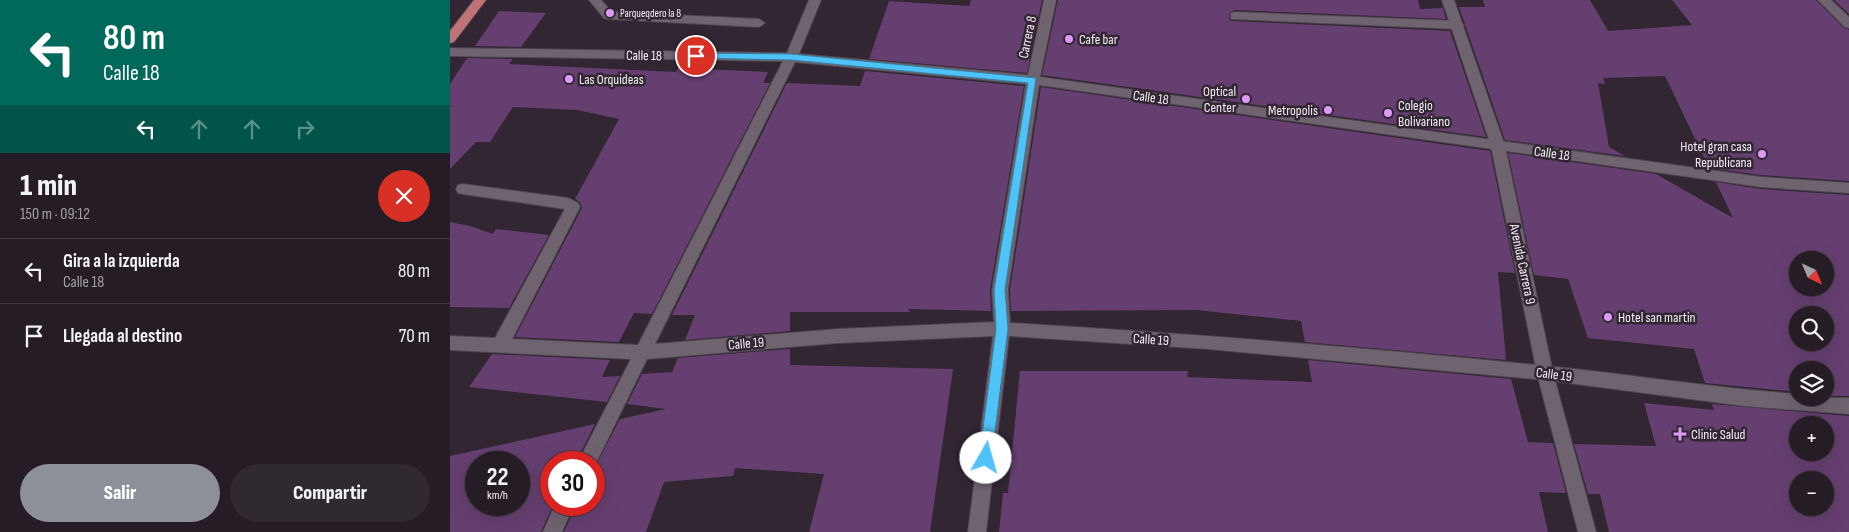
<!DOCTYPE html>
<html lang="es">
<head>
<meta charset="utf-8">
<style>
	body { margin:0; font-family:"Sofia Sans Condensed",sans-serif; background:#312932; color:#f1f3f6; height:100vh; display:flex; flex-direction:column; font-size:19px; white-space:nowrap }
	* { box-sizing:border-box; margin:0 }
	p { font-size:16px; color:#a3a1a7 }
	.icon { flex:none; width:28px; height:28px; fill:none; stroke:currentColor; stroke-width:2; stroke-linecap:round; stroke-linejoin:round }
	.map { position:relative; flex:1; overflow:hidden }
	.panel { display:flex; flex-direction:column; background:#251c26; width:450px }
	.panel>* { flex:none }
	.banner { background:#00695c; color:#fff; overflow:hidden }
	.needle { width:32px; rotate:136deg }
	.controls { position:absolute; left:1339px; top:251px; display:grid; gap:10px }
	.controls a { display:grid; place-items:center; width:45px; height:45px; border-radius:50%; background:#251c26; box-shadow:0 5px 20px #0002,0 0 0 1px #423a43; font-size:25px }
	.speed { position:absolute; left:15px; top:451px; display:flex; gap:10px; font-size:25px; font-weight:700; text-align:center }
	.speed>* { display:grid; place-content:center; width:65px; height:65px; border-radius:50%; background:#251c26; box-shadow:0 5px 20px #0002,0 0 0 1px #423a43; line-height:1 }
	.speed small { font-size:12px; font-weight:400 }
	.speed .limit { border:8px solid #d22; background:#fff; color:#111 }
	.pin { position:absolute; display:grid; place-items:center; width:42px; height:42px; color:#fff; margin:-21px; border:2px solid #fff; border-radius:50%; box-shadow:0 1px 5px #0007 }
	.me { position:absolute; width:55px; margin:-28px; rotate:7deg; stroke-linejoin:round; filter:drop-shadow(0 0 4px #0008) }
	.turn { display:flex; align-items:center; gap:18px; height:105px; padding:0 20px; font-size:22px }
	.turn .icon { width:65px; height:65px; stroke-width:2.5 }
	.turn b { display:block; font-size:35px; line-height:42px }
	.lanes { display:flex; align-items:center; height:48px; padding:0 20px; background:#0003; justify-content:center; gap:25px; direction:ltr }
	.lanes .off { opacity:.35 }
	.round { display:grid; place-items:center; flex:none; width:52px; height:52px; border-radius:26px; background:#312932 }
	.summary { display:flex; align-items:center; justify-content:space-between; height:85px; padding:0 20px }
	h1 { font-size:30px; font-weight:800; line-height:38px }
	.button { display:flex; gap:10px; margin-top:auto; padding:10px 20px }
	.button a { flex:1; height:58px; border-radius:30px; background:#8c9099; color:#fff; font-size:20px; font-weight:800; line-height:58px; text-align:center }
	.button a+a { background:#312932; color:#f1f3f6 }
	ul { padding:0; list-style:none }
	li { display:flex; align-items:center; gap:15px; height:65px; padding:0 20px; border-top:1px solid #423a43 }
	li div { flex:1 }
	li b { display:block; font-size:19px }
	li em { font-style:normal }
	main { display:flex; flex:1; min-height:0 }
	.map>svg:first-child { display:block }
</style>
</head>
<body>
<main>
<section class="panel">
<div class="banner">
<div class="turn"><svg class="icon" aria-label="left" viewBox="0 0 24 24"><path d="M17 20v-9H6M10 6l-5 5 5 5"/></svg><div><b>80 m</b>Calle 18</div></div>
<div class="lanes"><svg class="icon" aria-label="left" viewBox="0 0 24 24"><path d="M17 20v-9H6M10 6l-5 5 5 5"/></svg><svg class="icon off" aria-label="ahead" viewBox="0 0 24 24"><path d="M12 20V5M6 11l6-6 6 6"/></svg><svg class="icon off" aria-label="ahead" viewBox="0 0 24 24"><path d="M12 20V5M6 11l6-6 6 6"/></svg><svg class="icon off" aria-label="right" viewBox="0 0 24 24"><path d="M7 20v-9h11M14 6l5 5-5 5"/></svg></div>
</div>
<div class="summary"><div><h1>1 min</h1><p>150 m · 09:12</p></div><a class="round" style="background:#d93025;color:#fff"><svg class="icon" aria-label="close" viewBox="0 0 24 24"><path d="M6 6l12 12M18 6L6 18"/></svg></a></div>
<ul>
<li><svg class="icon" aria-label="left" viewBox="0 0 24 24"><path d="M17 20v-9H6M10 6l-5 5 5 5"/></svg><div><b>Gira a la izquierda</b><p>Calle 18</p></div><em>80 m</em></li>
<li><svg class="icon" aria-label="arrive" viewBox="0 0 24 24"><path d="M6 21V4h12l-3 4 3 4H6"/></svg><div><b>Llegada al destino</b></div><em>70 m</em></li>
</ul>
<div class="button"><a>Salir</a><a>Compartir</a></div>
</section>
<div class="map">
<svg width="1399" height="532" viewBox="0 0 1399 532">
	<rect width="100%" height="100%" fill="#312632"/>
	<path fill="#653f70" fill-rule="evenodd" d="M521 0H592L577 73 419 59 439 1 519 6Z
		M608 0H968L970 9 993 8 996 19 785 10 780 12 779 19 781 21 1000 31 1036 137 592 75Z
		M1033 0H1140L1158 31 1242 25 1222 0H1366L1394 28 1399 30V181L1311 175 1259 168 1215 76 1153 78 1155 84 1148 83 1159 147 1175 156 1055 140 1009 7H1035Z
		M1384 0H1399V14Z
		M49 11 96 13 71 47 25 46Z
		M17 58 63 59 59 64 226 72 228 68 318 72 313 83H320L202 314 184 313 169 342 65 337 132 208 130 202 125 199 169 119 127 110 63 107 40 142H26L0 169V84Z
		M415 71 574 86 540 290 541 311 458 309 460 312H340V331L235 340 245 315H222L337 83 410 86Z
		M591 87 1040 151 1065 273 1048 272 1056 360 855 342 851 321 746 310 561 311 560 290Z
		M1058 153 1206 174 1283 218 1266 182 1311 189 1399 195V396H1375V370H1348V392L1255 383 1244 349 1138 338 1118 279 1084 275ZM1348 260H1375V288H1348ZM1348 315H1375V342H1348Z
		M0 222 20 226 43 234 46 229 99 235 59 308 0 307Z
		M340 349V365L503 369 480 532H359L374 474 285 468 283 476 214 482 196 532H114L126 505H144V469L170 419 216 409 177 404 192 374 222 372 228 358Z
		M42 354 160 360 152 377 170 376 157 402 19 387Z
		M858 360 1061 379 1078 442 1103 443 1116 493 1089 492 1098 532H549L553 493H558L570 371H738L737 377 862 382Z
		M1194 403 1264 410 1262 404 1399 416V532H1159L1150 494H1138L1124 444 1206 446ZM1348 425H1375V452H1348ZM1348 480H1375V508H1348Z
		M145 424 126 462H101L103 505 91 532H0V456ZM26 462H69V505H26Z"/>
	<g fill="none" stroke-linecap="round" stroke-linejoin="round">
		<g stroke="#4d444e" stroke-width="2">
			<path id="lane" d="M139 0H151L162 12 309 19 315 23 309 27 158 19 154 18Z"/>
		</g>
		<g stroke="#4d444e" stroke-width="2">
			<path id="street" d="M359 0H371L349 54 578 75 594 0H606L590 77 1311 177 1399 183V193L1311 187 589 85 558 290 560 323C738 334 917 347 1095 366 1179 374 1263 388 1348 394V398H1399V414L1294 406 1095 380 758 349 559 336 536 532H518L543 336 388 343 197 359 144 467V462H128L181 359 0 350V336L45 338 115 209 13 194 8 193 6 189 8 185 13 184 118 198 128 203 130 207 62 339 188 345 333 61 0 56V48L337 53ZM345 62 576 84 542 290 544 322 388 329 205 344Z
				M785 12 1008 21 1014 25 1008 29 781 19V13Z
				M105 505H124L112 532H93Z"/>
		</g>
		<g stroke="#4d444e" stroke-width="2">
			<path id="secondary" d="M992 0H1004L1055 146 1103 373 1146 532H1128L1087 373 1041 146Z
				M1368 0H1381L1399 17V28L1395 27Z"/>
		</g>
		<g stroke="#4d444e" stroke-width="2">
			<path id="primary" d="M24 0H36L4 42 0 43V31Z"/>
		</g>
		<use href="#lane" fill="#6f6370" fill-rule="evenodd"/>
		<use href="#street" fill="#6f6370" fill-rule="evenodd"/>
		<use href="#secondary" fill="#6f6370" fill-rule="evenodd"/>
		<use href="#primary" fill="#bf7376" fill-rule="evenodd"/>
	</g>
	<path fill="#4fc3f7" stroke="#337fa1" d="M246 53 341 54 586 78 555 290 558 329 541 463 536 464 531 463 529 458 546 329 544 290 578 83 341 60 243 58 241 56Z"/>
	<g fill="#dc99f5" stroke="#312632" stroke-width="2">
		<circle cx="160" cy="13" r="5"/>
		<circle cx="619" cy="39" r="5"/>
		<circle cx="119" cy="79" r="5"/>
		<circle cx="796" cy="99" r="5"/>
		<circle cx="878" cy="110" r="5"/>
		<circle cx="938" cy="113" r="5"/>
		<circle cx="1312" cy="154" r="5"/>
		<circle cx="1158" cy="317" r="5"/>
		<path d="M1227.5 426.5h5v5h5v5h-5v5h-5v-5h-5v-5h5z"/>
	</g>
	<g text-anchor="middle" stroke-width="5" stroke-linejoin="round" paint-order="stroke">
		<g font-size="11" fill="#f4edf4" stroke="#312632" text-anchor="start">
			<text x="170" y="17">Parqueqdero la 8</text>
		</g>
		<g font-size="14" fill="#f4edf4" stroke="#312632">
			<text transform="translate(577 37) rotate(-78)" y="5">Carrera 8</text>
			<text transform="translate(194 55) rotate(1)" y="5">Calle 18</text>
			<text transform="translate(701 97) rotate(8)" y="5">Calle 18</text>
			<text transform="translate(1102 153) rotate(8)" y="5">Calle 18</text>
			<text transform="translate(1073 264) rotate(78)" y="5">Avenida Carrera 9</text>
			<text transform="translate(701 339) rotate(4)" y="5">Calle 19</text>
			<text transform="translate(296 343) rotate(-5)" y="5">Calle 19</text>
			<text transform="translate(1104 374) rotate(7)" y="5">Calle 19</text>
		</g>
		<g font-size="14" fill="#f4edf4" stroke="#312632" text-anchor="start">
			<text x="629" y="44">Cafe bar</text>
			<text x="129" y="84">Las Orquideas</text>
			<text x="786" y="96" text-anchor="end">Optical<tspan x="786" dy="16">Center</tspan></text>
			<text x="948" y="110">Colegio<tspan x="948" dy="16">Bolivariano</tspan></text>
			<text x="868" y="115" text-anchor="end">Metropolis</text>
			<text x="1302" y="151" text-anchor="end">Hotel gran casa<tspan x="1302" dy="16">Republicana</tspan></text>
			<text x="1168" y="322">Hotel san martin</text>
			<text x="1241" y="439">Clinic Salud</text>
		</g>
	</g>
</svg>
<div class="controls">
<a><svg class="needle" viewBox="-14 -14 28 28"><path d="M0-13l5 13h-10z" fill="#e53935"/><path d="M0 13l5-13h-10z" fill="#a3a1a7"/></svg></a>
<a><svg class="icon" aria-label="search" viewBox="0 0 24 24"><circle cx="10" cy="10" r="6"/><path d="M15 15l6 6"/></svg></a>
<a><svg class="icon" aria-label="layers" viewBox="0 0 24 24"><path d="M12 4l9 5-9 5-9-5zM3 14l9 5 9-5"/></svg></a>
<a>+</a>
<a>−</a>
</div>
<div class="speed"><div>22<small>km/h</small></div><div class="limit">30</div></div>
<div class="pin" style="left:246px;top:56px;background:#d93025"><svg class="icon" aria-label="arrive" viewBox="0 0 24 24"><path d="M6 21V4h12l-3 4 3 4H6"/></svg></div>
<svg class="me" style="left:536px;top:458px" viewBox="-20 -20 40 40"><circle r="19" fill="#fff"/><path d="M0-13L10 11 0 6-10 11z" fill="#4fc3f7"/></svg>
</div>
</main>
</body>
</html>
